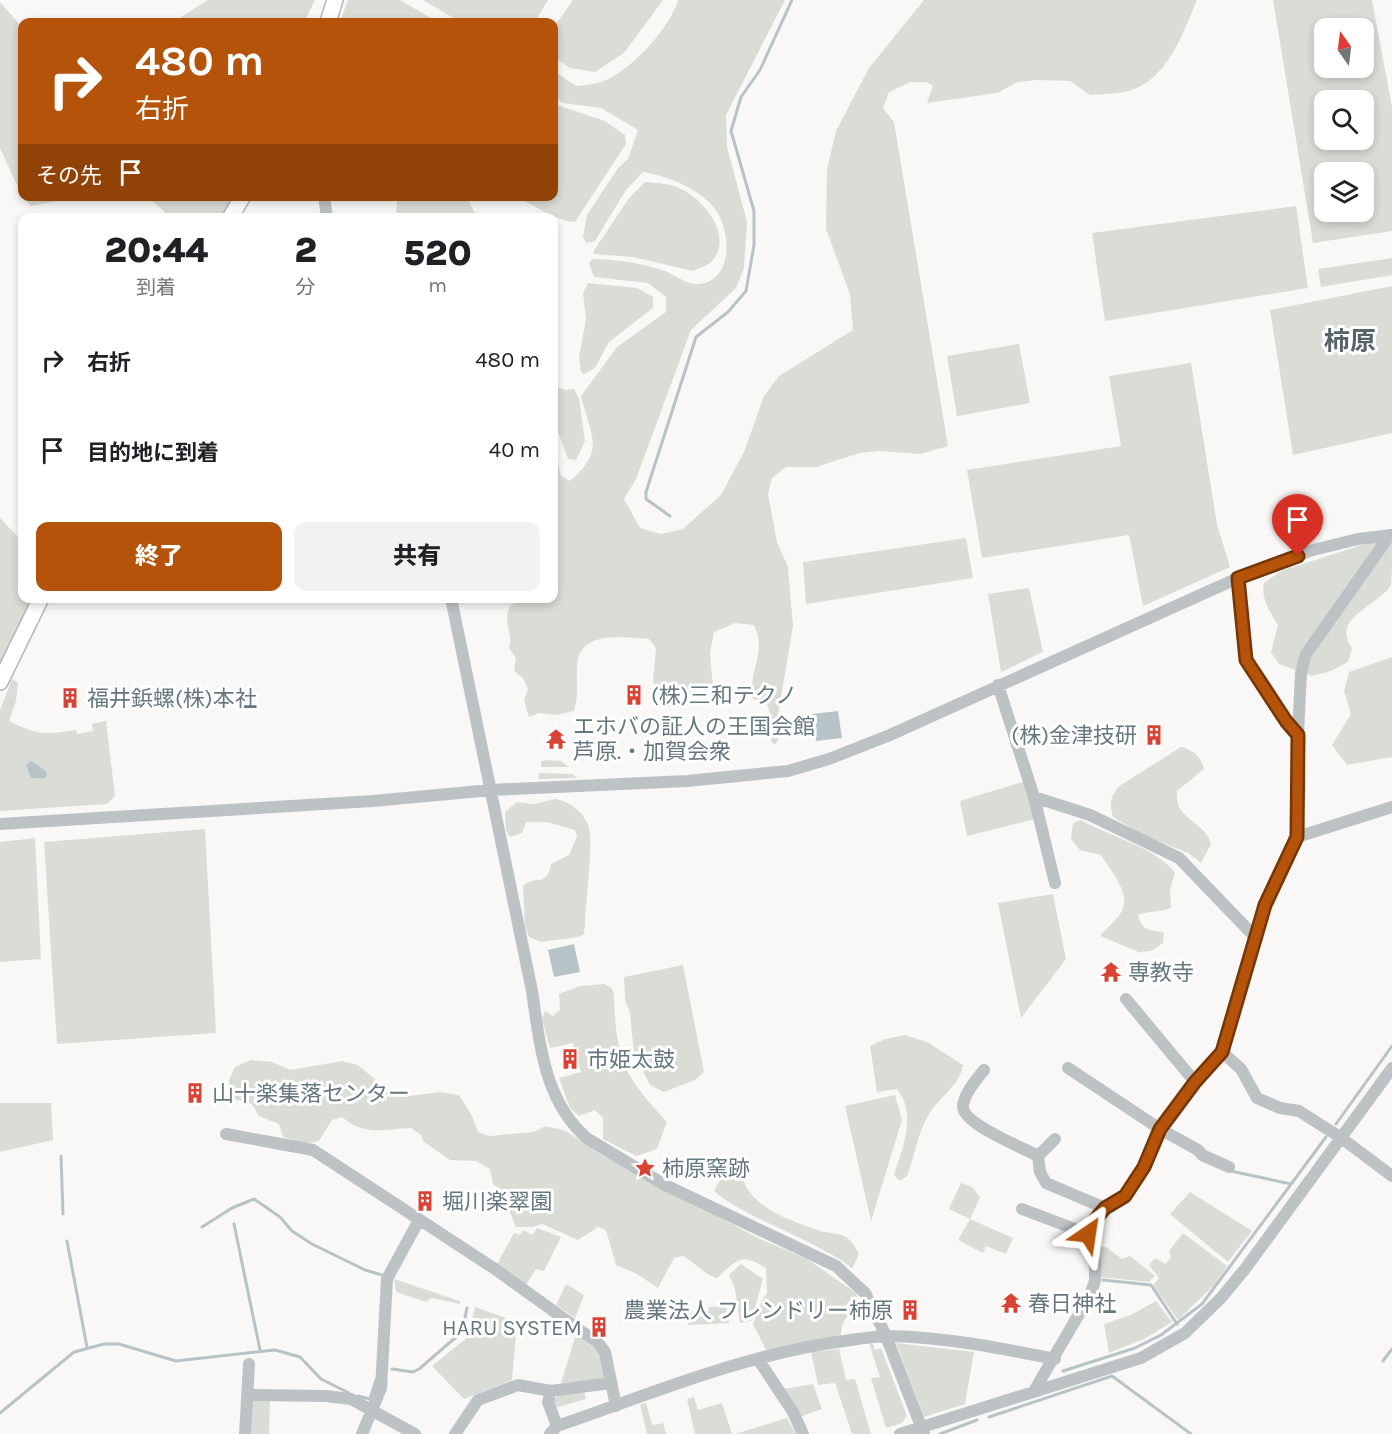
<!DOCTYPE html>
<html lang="ja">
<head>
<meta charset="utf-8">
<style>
	body { margin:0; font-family:Karla,"Noto Sans JP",sans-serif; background:#f2f2f2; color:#202124; height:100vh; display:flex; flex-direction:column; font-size:22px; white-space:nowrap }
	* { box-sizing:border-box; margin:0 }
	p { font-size:20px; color:#757577 }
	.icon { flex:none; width:33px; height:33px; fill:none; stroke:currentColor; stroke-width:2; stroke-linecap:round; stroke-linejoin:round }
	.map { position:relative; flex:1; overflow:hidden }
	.details { position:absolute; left:18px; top:213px; width:540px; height:390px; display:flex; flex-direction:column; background:#fff; border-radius:12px; box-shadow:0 3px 9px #0003 }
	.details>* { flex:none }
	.hud { position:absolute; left:18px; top:18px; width:540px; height:183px; border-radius:12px; box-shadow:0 3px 9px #0003; background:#b45309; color:#fff; overflow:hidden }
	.needle { width:39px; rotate:346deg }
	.buttons { position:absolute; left:1314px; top:18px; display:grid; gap:12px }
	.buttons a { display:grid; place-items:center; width:60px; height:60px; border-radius:12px; background:#fff; box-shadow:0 3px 9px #0003; font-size:30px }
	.pin { position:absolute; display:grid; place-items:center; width:51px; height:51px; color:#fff; margin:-62px -26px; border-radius:50% 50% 50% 0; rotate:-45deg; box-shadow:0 0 6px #0007 }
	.pin .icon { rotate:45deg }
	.me { position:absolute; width:66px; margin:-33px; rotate:32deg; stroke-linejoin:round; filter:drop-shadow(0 0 4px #0008) }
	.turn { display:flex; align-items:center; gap:21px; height:126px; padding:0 18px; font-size:27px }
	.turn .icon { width:78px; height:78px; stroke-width:2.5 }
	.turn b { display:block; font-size:42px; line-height:51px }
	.then { display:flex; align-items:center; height:57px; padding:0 18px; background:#0003; gap:12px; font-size:22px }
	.eta { display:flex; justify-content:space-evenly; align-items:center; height:102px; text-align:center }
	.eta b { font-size:36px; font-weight:800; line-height:42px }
	.primary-button { display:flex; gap:12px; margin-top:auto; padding:12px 18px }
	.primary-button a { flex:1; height:69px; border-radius:12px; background:#b45309; color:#fff; font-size:24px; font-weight:800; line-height:69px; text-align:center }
	.primary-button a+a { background:#f2f2f2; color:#202124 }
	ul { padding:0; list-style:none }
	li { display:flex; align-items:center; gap:18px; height:90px; padding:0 18px }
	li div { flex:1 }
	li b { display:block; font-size:22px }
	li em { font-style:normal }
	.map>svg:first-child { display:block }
</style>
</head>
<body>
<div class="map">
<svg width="1392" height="1434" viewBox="0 0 1392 1434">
	<rect width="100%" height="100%" fill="#f9f8f6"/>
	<path fill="#d9ddd6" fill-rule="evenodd" d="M208 0H315L304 22H173Z
		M348 0H400L438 22H340Z
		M423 0H548L535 22H460Z
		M573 0H663L624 53 595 72 570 68 554 57V27Z
		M678 0H785L726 115 727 147 747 222 744 268 736 288 691 330 636 479 624 499 640 528 661 534 683 529 721 495 744 452 764 396 779 376 853 330 850 294 826 229 827 169 836 131 869 68 924 0H1197C1183 33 1167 81 1128 91 1116 94 1102 94 1090 95L1070 81 1037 80 1018 82 997 93 927 103 933 86 927 82H911L889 92 883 108 894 122 948 446 920 454 880 451 860 453 816 467H786L772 478 768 494 777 542 788 567 793 626 778 715 780 736 775 745 771 741 772 720 767 704 753 699C747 671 768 653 754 625L735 623 714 632 710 653 713 689C696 695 676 698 658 694L653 681 656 648 649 639C627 638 580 629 577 664 576 681 579 694 574 711L557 715 539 713 529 717 524 700 528 689 523 678 514 671 516 658 509 648C514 634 501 620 511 605L526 599 554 598V445L561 476 570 481C607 450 590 435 581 396L617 347 666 312V297L648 283 594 277 589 264 592 259C616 259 641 263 665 271 673 274 685 283 694 284 734 286 732 231 715 209 698 187 669 177 643 172L626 190 595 241 586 243 583 236 587 215 618 168 628 159 638 130 601 108 563 103 554 95V71L576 86C587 85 598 84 608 79 633 68 671 26 678 0Z
		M1273 0H1372L1392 107V231L1313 243ZM1324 28H1364V68H1324ZM1364 100V140H1324V100ZM1324 172H1364V212H1324Z
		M0 2 22 27V196L0 148Z
		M554 104 605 121 625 135 626 144 575 222C557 222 534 204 515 197L554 196Z
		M645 182C657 183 670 183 681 189 704 200 733 235 713 260 710 265 699 268 693 271L633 257 594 254 593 252 629 198Z
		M466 196 477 217H396L397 200 405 197Z
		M23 197H77L31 206Z
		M148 197H233L220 218 170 217Z
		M1296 206 1308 288 1105 321 1092 233Z
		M1392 258V275L1321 287 1318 269Z
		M588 283 637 288 653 297V308L609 342 595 368 584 374 581 372 579 357 586 319 583 293Z
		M1392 286V433L1293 455 1270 310Z
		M1019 344 1030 403 957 416 947 356Z
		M1191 363 1217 524 1230 567 1143 606 1129 535 982 558 967 470 1121 446 1109 376Z
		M554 386 565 390 574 389 579 398 585 441 576 460 568 459 559 434 554 433Z
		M0 518 22 541V598L31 599 3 660 0 662Z
		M966 538 973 578 806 604 803 562Z
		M1368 543H1392C1392 554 1392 575 1391 585 1378 606 1330 618 1352 648L1348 662 1331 671 1312 676 1279 664 1271 652 1278 625C1269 611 1261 599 1264 583L1281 571Z
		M1029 588 1043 652 1001 672 988 594Z
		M1392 657V757L1347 765 1332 745 1351 714 1344 691 1349 672Z
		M12 679 18 683 16 701 9 721C37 735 45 735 76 730L77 734 93 731 92 724 106 721 115 796 107 804 0 811V710Z
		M1181 747C1194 750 1201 757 1204 769L1177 791C1173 820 1206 821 1211 844L1201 863 1188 853 1143 835 1113 817C1109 802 1110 796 1121 785Z
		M545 760 561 761 569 767H541V762Z
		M539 773 573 774 577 778 538 779Z
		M1025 781 1035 819 967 836 960 801Z
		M555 799C570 801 585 813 589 828 593 847 586 900 585 922L584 934 578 937 541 942 529 937 525 927 523 886C535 874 547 889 551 864L569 855 577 837 575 830 547 822H526L522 833 510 837 506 831 505 812 517 802 534 804Z
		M1081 820C1108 836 1158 848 1175 873L1170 889 1171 908C1159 913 1150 910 1138 915 1142 932 1150 929 1164 933L1163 943 1151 951 1139 952 1100 936C1106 928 1117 920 1122 911 1131 892 1110 870 1101 855L1080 850 1071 839 1073 823Z
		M205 829 216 1033 57 1044 44 842Z
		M35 838 41 959 0 962V842Z
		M1053 894 1066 959 1021 1018 998 903Z
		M683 965 704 1072 695 1080 664 1092 650 1085 634 1054 630 1013 625 1000 624 977Z
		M604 984 612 988 614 995C616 1059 623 1075 667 1122L657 1149 636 1156 603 1139V1118L595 1110 579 1116 570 1108 559 1078 581 1072 573 1043 550 1048 542 1019 545 1011 553 1016 560 1010 559 994 580 986Z
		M905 1035 927 1042 963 1065C960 1086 940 1096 929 1114 917 1134 915 1155 907 1176L900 1181 894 1175C903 1147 917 1114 897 1089L877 1092 870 1046 885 1039Z
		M251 1060 272 1062 290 1070 342 1061 358 1065 384 1087 402 1097 440 1092 459 1095 472 1116 478 1132 489 1136 533 1132 546 1126 566 1131 604 1156 647 1179 758 1238 807 1259 856 1293 859 1303C848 1316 841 1320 841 1338L766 1350 753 1324 761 1302 767 1293 766 1268C740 1252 737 1260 717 1278 703 1274 696 1263 683 1256L674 1258 658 1288 637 1274 616 1265 606 1230 598 1227 578 1240 542 1224 533 1227H516L507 1205 505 1193 493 1184 490 1169 476 1161 450 1160 423 1141 421 1135 411 1128C383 1129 366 1137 342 1117L332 1120 319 1141 305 1144 283 1137 279 1124 259 1116 252 1104 231 1098 229 1080 235 1067Z
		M895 1095 902 1120 871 1221 845 1106Z
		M0 1103H51L53 1140 0 1152Z
		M724 1172H742C745 1207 792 1221 821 1231 828 1233 837 1233 844 1236 852 1240 855 1247 859 1254L852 1269C844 1260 832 1255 821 1249 790 1231 738 1213 714 1191Z
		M961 1183 972 1187 980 1197 970 1219 1013 1238 1006 1254 986 1246 983 1253 958 1240 970 1219 949 1209Z
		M1190 1192 1252 1231 1228 1262 1170 1214Z
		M537 1228 561 1237 544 1271 536 1269 526 1285 497 1264 514 1233 520 1235 524 1230 532 1235Z
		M1183 1233 1227 1266 1215 1284 1178 1320 1153 1285 1159 1278 1149 1265 1155 1258 1166 1264 1171 1257 1169 1251Z
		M1099 1247H1106L1122 1259 1130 1256 1155 1276 1149 1282 1100 1277Z
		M741 1264 763 1279 751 1321 740 1323 735 1289 729 1275Z
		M394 1279 460 1301V1304L432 1298 426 1302 396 1292Z
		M566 1284 584 1295 575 1318 556 1305Z
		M1156 1301 1172 1322 1146 1338 1109 1353 1104 1324 1131 1315Z
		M726 1306 729 1323 688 1325V1313H708L709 1307Z
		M475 1307 517 1322 512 1380 464 1399 432 1366 469 1336Z
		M576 1334 600 1353 606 1379 561 1383Z
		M869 1343 873 1344 875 1350 881 1348 907 1416 902 1423 886 1428 871 1378 880 1377Z
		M896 1343 974 1352 965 1404 924 1417Z
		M839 1349 846 1380 855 1379 871 1434H852L835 1383 818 1385 811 1352Z
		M813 1384 822 1409 799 1417 784 1389Z
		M584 1391 586 1399 555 1408 553 1401 559 1395Z
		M694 1397 698 1410 722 1403 732 1434H695L687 1399Z
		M249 1398 270 1399 269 1434H248Z
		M646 1403 652 1425 663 1423 666 1434H647L640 1404Z
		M787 1418 796 1434H735Z"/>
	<path fill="#b7c4c7" d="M838 711 842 738 816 741 812 714Z
		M31 761 45 770 47 775 45 778H31L26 765Z
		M574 944 580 972 554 977 548 950Z"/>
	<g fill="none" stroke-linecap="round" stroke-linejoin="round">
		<path stroke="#b7c4c7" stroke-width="3" d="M670 516 646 499V492L696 337 728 312 746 291 754 245V211L731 131 741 97 760 70 792 0
			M1336 1124 1392 1046
			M61 1156 63 1214
			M1231 1171 1291 1184
			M234 1224 260 1350
			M202 1227 232 1208 254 1199 280 1217 292 1231 312 1244 365 1270 382 1275
			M67 1241 87 1347
			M1103 1280 1151 1285 1177 1324
			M1383 1361 1392 1349
			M392 1369 413 1372 419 1369 462 1332 467 1308
			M1063 1371 1135 1348 1161 1335 1202 1304 1326 1137
			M358 1396 370 1399 376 1380
			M0 1413 74 1352 104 1344H119L176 1361 275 1350 300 1357 321 1379 349 1393
			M989 1417 1112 1376 1191 1434
			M940 1434 977 1420"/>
		<g stroke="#b1b7ba" stroke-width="18">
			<path id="major" d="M328 22 335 0
				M230 218 243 196
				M0 682 41 598"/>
		</g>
		<path stroke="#bdc3c5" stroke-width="12" d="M324 196 327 218
			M451 598 532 991C540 1044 544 1102 588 1139L665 1185 836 1266 865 1293 886 1336 924 1434
			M998 685 1034 797 1055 883
			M1298 735 1301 673 1306 654 1390 535
			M1034 797 1090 815 1179 858 1257 939
			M0 824 373 801 491 790 687 781 788 771 829 759 890 735 1238 578 1313 550 1358 539 1392 535
			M1297 837 1392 807
			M1126 999 1195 1082
			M1222 1052 1241 1069 1257 1098 1280 1108 1299 1111 1340 1137 1392 1176
			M1068 1068 1160 1129 1198 1150 1202 1155 1229 1167
			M984 1070C977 1079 964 1093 963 1106 962 1124 1022 1147 1038 1156
			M226 1134 313 1150 495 1269 598 1343 605 1352 616 1406
			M1055 1139 1038 1156 1040 1172 1046 1183 1105 1208
			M1022 1209 1088 1234
			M758 1359 793 1412 803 1434
			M551 1391 548 1402 557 1426
			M1034 1391 1089 1297 1095 1281V1262L1088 1238 1090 1226 1105 1208 1125 1196 1144 1167 1160 1129 1195 1082 1222 1052 1265 905 1297 837 1298 735 1286 721 1246 660 1238 578
			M248 1395 326 1396 351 1399 415 1434
			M245 1434 249 1364
			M362 1434 381 1388 387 1279 419 1220
			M455 1434 478 1400 518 1385 551 1391 610 1383
			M550 1434 557 1426C651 1394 745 1354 844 1341 858 1339 874 1336 889 1336 944 1337 1000 1348 1055 1359
			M900 1434 1141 1358 1185 1333 1221 1298 1245 1269 1392 1068"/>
		<use href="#major" stroke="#fff" stroke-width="15"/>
	</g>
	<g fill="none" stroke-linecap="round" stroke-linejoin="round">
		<g stroke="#753606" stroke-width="15">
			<path id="route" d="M1088 1234 1090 1226 1105 1208 1125 1196 1144 1167 1160 1129 1195 1082 1222 1052 1265 905 1297 837 1298 735 1286 721 1246 660 1238 578 1298 556"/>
		</g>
		<use href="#route" stroke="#b45309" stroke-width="10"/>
	</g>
	<defs>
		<g id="building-bare" transform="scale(1.62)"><path d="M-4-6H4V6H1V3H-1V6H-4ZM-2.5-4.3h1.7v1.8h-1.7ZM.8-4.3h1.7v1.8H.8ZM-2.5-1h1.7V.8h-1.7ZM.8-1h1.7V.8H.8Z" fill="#d94335" stroke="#fff" stroke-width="2.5" paint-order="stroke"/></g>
		<g id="temple-bare" transform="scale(1.62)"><path d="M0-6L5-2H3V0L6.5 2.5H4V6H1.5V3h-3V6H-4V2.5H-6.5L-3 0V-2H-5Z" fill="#d94335" stroke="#fff" stroke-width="2.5" paint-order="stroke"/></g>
		<g id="sight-bare" transform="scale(1.62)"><path d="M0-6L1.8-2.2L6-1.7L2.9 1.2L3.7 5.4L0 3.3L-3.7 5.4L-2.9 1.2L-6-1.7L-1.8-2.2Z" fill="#d94335" stroke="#fff" stroke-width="2.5" paint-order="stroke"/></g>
	</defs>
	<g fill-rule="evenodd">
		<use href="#building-bare" x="634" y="695"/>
		<use href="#building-bare" x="70" y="698"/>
		<use href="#building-bare" x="1154" y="735"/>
		<use href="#temple-bare" x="556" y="739"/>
		<use href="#temple-bare" x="1111" y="972"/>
		<use href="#building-bare" x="570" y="1059"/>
		<use href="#building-bare" x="195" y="1093"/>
		<use href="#sight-bare" x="645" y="1168"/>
		<use href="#building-bare" x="425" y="1201"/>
		<use href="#temple-bare" x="1011" y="1303"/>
		<use href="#building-bare" x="910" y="1310"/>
		<use href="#building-bare" x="599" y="1327"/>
	</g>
	<g text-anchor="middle" stroke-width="6" stroke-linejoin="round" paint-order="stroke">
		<g font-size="22" fill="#65787f" stroke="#fff" text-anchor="start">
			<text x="651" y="703">(株)三和テクノ</text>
			<text x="87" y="706">福井鋲螺(株)本社</text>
			<text x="573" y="734">エホバの証人の王国会館<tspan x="573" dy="25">芦原.・加賀会衆</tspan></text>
			<text x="1137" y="743" text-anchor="end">(株)金津技研</text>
			<text x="1128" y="980">専教寺</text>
			<text x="587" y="1067">市姫太鼓</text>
			<text x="212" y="1101">山十楽集落センター</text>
			<text x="662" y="1176">柿原窯跡</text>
			<text x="442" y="1209">堀川楽翠園</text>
			<text x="1028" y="1311">春日神社</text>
			<text x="893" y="1318" text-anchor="end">農業法人 フレンドリー柿原</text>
			<text x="582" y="1335" text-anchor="end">HARU SYSTEM</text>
		</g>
		<g font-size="26" font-weight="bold" fill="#57656b" stroke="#fff">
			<text x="1350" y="350">柿原</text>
		</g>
	</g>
</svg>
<div class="buttons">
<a><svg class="needle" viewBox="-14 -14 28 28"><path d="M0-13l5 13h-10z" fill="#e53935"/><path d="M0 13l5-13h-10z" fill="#757577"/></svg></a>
<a><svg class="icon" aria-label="search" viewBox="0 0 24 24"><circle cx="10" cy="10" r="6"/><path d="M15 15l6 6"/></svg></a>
<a><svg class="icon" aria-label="layers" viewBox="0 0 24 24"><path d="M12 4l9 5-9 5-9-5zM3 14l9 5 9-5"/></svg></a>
</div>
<div class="pin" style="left:1298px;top:556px;background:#d93025"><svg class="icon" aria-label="arrive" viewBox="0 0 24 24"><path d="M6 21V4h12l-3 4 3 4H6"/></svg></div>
<svg class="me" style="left:1088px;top:1234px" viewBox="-20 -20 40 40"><path d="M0-17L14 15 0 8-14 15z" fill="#b45309" stroke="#fff" stroke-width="4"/></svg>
<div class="hud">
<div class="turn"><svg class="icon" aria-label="right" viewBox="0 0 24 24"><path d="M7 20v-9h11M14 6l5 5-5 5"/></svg><div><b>480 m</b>右折</div></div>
<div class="then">その先<svg class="icon" aria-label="arrive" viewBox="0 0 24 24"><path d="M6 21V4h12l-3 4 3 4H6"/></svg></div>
</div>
<section class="details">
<div class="eta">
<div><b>20:44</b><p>到着</p></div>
<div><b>2</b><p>分</p></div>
<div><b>520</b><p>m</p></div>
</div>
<ul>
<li><svg class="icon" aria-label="right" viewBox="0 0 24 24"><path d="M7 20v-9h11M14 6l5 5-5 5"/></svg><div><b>右折</b></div><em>480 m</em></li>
<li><svg class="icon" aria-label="arrive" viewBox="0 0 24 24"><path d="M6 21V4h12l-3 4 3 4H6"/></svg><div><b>目的地に到着</b></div><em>40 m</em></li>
</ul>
<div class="primary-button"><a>終了</a><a>共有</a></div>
</section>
</div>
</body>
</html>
